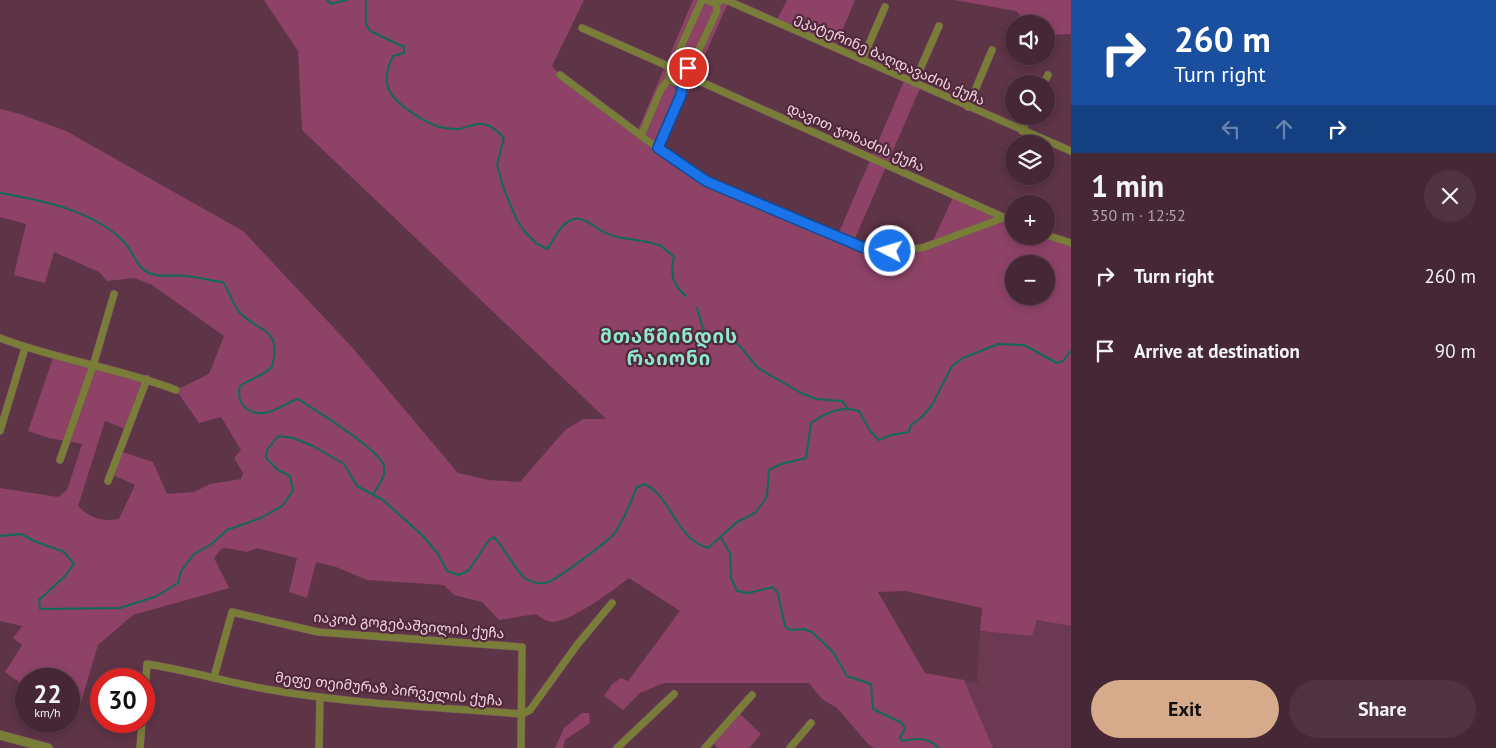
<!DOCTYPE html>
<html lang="en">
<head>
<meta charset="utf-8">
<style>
	body { margin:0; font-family:"PT Sans","Noto Sans Georgian",sans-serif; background:#503341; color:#f1f3f6; height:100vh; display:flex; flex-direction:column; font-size:19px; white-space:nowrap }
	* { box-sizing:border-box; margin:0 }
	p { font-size:16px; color:#b0a5ad }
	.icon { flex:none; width:28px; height:28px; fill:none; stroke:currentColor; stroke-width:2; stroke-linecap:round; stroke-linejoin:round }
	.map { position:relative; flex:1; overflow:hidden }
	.details { display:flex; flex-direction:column; background:#462735; width:425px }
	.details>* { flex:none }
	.top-card { background:#1a4fa0; color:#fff; overflow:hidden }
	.tools { position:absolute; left:1005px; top:15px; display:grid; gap:10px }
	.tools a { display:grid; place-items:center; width:50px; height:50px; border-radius:50%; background:#462735; box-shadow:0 2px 8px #0003,0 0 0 1px #5e4450; font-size:25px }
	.speed { position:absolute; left:15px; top:668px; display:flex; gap:10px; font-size:25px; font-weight:700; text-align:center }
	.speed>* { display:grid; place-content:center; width:65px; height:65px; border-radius:50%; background:#462735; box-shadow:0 2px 8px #0003,0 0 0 1px #5e4450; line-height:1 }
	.speed small { font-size:12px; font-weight:400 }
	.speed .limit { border:8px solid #d22; background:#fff; color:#111 }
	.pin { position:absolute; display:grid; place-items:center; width:42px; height:42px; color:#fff; margin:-21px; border:2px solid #fff; border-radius:50%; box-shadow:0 1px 5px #0007 }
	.me { position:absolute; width:55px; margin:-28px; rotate:275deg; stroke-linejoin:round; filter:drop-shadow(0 0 4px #0008) }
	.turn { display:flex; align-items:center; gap:18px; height:105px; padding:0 20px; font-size:22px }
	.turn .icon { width:65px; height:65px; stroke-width:2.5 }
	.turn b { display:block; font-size:35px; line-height:42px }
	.lanes { display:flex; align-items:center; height:48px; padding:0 20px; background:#0003; justify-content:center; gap:25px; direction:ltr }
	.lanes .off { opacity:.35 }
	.round { display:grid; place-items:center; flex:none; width:52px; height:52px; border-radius:26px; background:#503341 }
	.summary { display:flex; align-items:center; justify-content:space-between; height:85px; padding:0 20px }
	h1 { font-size:30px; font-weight:700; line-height:38px }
	.cta { display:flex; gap:10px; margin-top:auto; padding:10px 20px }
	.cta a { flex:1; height:58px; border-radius:30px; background:#d6ab8b; color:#111; font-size:20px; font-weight:700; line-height:58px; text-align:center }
	.cta a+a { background:#503341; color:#f1f3f6 }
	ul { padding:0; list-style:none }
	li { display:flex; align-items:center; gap:15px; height:75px; padding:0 20px }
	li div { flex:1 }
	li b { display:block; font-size:19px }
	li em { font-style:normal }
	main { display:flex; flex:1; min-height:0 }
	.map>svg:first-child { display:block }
</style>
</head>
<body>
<main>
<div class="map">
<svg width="1071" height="748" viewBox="0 0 1071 748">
	<rect width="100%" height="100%" fill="#5e3447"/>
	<path fill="#6b3950" d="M1037 620 1071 626V748H993L964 680 977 683 980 631 1032 636Z"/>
	<path fill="#8d4266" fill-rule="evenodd" d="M264 0H584L552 66 560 75 637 132 693 0H726L729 1 662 151 707 181 837 237 905 79 921 86 853 243 875 252 931 245 954 195 1014 222V236H1046L1071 243V626L1037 620 1032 636 980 631 982 608 906 591 878 592 925 673 964 680 993 748H874L869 745 837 708 822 699 809 683H664L640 693 623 710 604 696 612 684 621 678 628 681 680 611 629 578C612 591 575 619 554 622 547 622 541 618 536 614L499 620 482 602 454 595 444 585 367 580 336 567 316 562 307 598 289 592 297 558 257 548 247 552 227 548 221 549 214 558 229 588 133 615 98 645 78 712 69 707V679H26V687L5 672 22 645 13 638 22 626 0 621V488L58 497 67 490 82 444 49 438 28 431 54 355 147 379 128 430 105 421 78 506C90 518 101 522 119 519L135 485 111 474 120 451 153 462 167 494 194 492 210 484 241 479 243 473 234 458 241 450 221 417 199 423 176 390 209 374 224 336 152 285 134 278 107 281 99 272 54 252 45 283 14 275 26 224 0 217V109L20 114 66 131 243 231 351 346 458 473 489 480 520 482 565 430 583 419H606L302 130 298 51ZM1014 264H1046V296H1014Z
		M787 0H855L835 48 776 22Z
		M954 0H1071V34L1046 35V24H1019L1021 16 1016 11Z
		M737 711 761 734 749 748H718L711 741Z
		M582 713H589L590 723 565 740 563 748H555L564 728Z"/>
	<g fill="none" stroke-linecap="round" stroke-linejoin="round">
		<path stroke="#106b56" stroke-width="2" d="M327 0 331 4 346 0
			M366 0V24L370 31 404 47V53L393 56C388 66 384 79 389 90 396 105 429 126 445 128 449 128 456 130 460 129 468 127 473 123 482 124 491 125 498 131 504 138L497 165 504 189 516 218 524 231 536 243 547 249C554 241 560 224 571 220 582 215 593 226 602 231 619 241 640 238 659 245 664 247 669 253 674 257 670 273 672 285 686 296
			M0 193C41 200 96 211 125 243 134 253 137 270 152 274 163 278 175 274 186 276 199 277 210 281 223 282 230 292 232 304 240 313 260 333 282 327 272 367 262 376 251 379 240 386 235 407 252 418 272 411 281 408 288 402 298 399 314 409 380 450 384 466 386 477 379 485 373 494
			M697 308 704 332 712 338 727 337 739 345 758 368 801 393 816 399 842 401 847 407
			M0 536 21 534 34 541 64 552 74 564 65 576 39 600 40 609 120 608 157 596 178 583 181 571 194 554 212 544 227 530 261 518 282 506 293 491 290 476 278 470 266 458 267 450 278 436 293 438 313 446 344 464 357 486 383 500 423 536 438 554 447 571 459 575 469 570 489 540 494 537C503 546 519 576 526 579 533 583 540 585 548 582 558 579 605 543 613 535 624 522 630 503 637 487L645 484C672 498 677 540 708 548L737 522 755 513 762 504 767 496 769 470 781 464 806 458 811 423C826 413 841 405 859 411L870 431 879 440 891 435 909 432 911 425 922 417 932 405 952 366 963 358 998 344 1024 345 1057 363 1063 361 1071 351
			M721 538 730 553 731 578 737 591 748 593 773 587 778 594 785 626 790 630 804 629 812 632 833 652 847 676 871 684 873 709 902 723 905 729 900 737 902 741C918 738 927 737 939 748"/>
		<g stroke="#795263" stroke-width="8">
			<path id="minor" d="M706 0 716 4 722 0
				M726 0 1071 151
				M582 28 670 67
				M862 60 885 7
				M669 73a10 10 0 1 1 20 0a10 10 0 1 1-20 0Z
				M673 64 702 0
				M689 71 717 11 716 4
				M560 75 652 144 707 181 874 252 922 248 1003 218
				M688 76 1014 222
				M914 83 939 26
				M1043 84 1048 75
				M968 107 992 50
				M1022 131 1029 116
				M641 136 661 89 670 78
				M658 148 681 95 683 82
				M1046 235 1071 243
				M0 338C57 360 119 368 176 390
				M0 431 25 348
				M60 460 93 366 114 294
				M108 481 147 379
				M214 677 232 612 318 632 522 647 521 748
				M144 705 147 664C187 670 226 682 266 689 350 704 437 707 522 714L530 710 577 645 612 603
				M140 748 142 721
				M319 748 320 697
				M617 748 674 694
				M705 748 752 695
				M790 748 811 723"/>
		</g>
		<g stroke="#795263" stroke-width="10">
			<path id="tertiary" d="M0 735 48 748"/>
		</g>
		<use href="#minor" stroke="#797d38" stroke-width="7"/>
		<use href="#tertiary" stroke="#797d38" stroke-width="9"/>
	</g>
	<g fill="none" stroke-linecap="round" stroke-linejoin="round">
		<g stroke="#114b97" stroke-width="12">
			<path id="route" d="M688 68V76L683 82 681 95 658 148 706 181 727 190 874 252 890 251"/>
		</g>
		<use href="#route" stroke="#1a73e8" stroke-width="9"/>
	</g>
	<g text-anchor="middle" stroke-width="4.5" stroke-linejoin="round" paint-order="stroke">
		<g font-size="14" fill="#f3d8e3" stroke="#52293c">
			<text transform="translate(890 59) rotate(24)" y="5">ეკატერინე ბაღდავაძის ქუჩა</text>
			<text transform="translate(856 137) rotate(24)" y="5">დავით ჯოხაძის ქუჩა</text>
			<text transform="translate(409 625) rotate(5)" y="5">იაკობ გოგებაშვილის ქუჩა</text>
			<text transform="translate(389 689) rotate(6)" y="5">მეფე თეიმურაზ პირველის ქუჩა</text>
		</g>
		<g font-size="19" font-weight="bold" letter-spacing="1" fill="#8be9cc" stroke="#52293c">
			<text x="669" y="343">მთაწმინდის<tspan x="669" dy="22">რაიონი</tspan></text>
		</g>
	</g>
</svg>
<div class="tools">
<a><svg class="icon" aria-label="sound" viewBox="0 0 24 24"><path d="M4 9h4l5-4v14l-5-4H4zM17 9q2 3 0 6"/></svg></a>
<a><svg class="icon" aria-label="search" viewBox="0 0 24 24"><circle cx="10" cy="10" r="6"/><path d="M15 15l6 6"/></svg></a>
<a><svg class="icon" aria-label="layers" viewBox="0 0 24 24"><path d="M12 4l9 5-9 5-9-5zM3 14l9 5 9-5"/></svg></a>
<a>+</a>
<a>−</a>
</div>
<div class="speed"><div>22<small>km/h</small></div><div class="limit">30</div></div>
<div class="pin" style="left:688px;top:68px;background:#d93025"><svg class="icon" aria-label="arrive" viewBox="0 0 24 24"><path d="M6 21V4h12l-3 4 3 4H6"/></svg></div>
<svg class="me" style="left:890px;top:251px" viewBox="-20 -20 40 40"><circle r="17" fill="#1a73e8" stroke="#fff" stroke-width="3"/><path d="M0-11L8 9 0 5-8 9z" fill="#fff"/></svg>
</div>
<section class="details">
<div class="top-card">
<div class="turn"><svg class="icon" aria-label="right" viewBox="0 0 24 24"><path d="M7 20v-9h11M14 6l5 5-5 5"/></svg><div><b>260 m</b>Turn right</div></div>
<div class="lanes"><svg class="icon off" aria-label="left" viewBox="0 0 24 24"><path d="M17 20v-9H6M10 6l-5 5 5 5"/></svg><svg class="icon off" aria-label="ahead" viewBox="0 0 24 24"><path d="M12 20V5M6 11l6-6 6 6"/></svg><svg class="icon" aria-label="right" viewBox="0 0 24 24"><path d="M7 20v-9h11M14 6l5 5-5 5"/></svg></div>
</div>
<div class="summary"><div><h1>1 min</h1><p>350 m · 12:52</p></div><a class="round"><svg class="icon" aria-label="close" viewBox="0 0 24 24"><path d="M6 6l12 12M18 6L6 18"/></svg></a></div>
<ul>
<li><svg class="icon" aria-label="right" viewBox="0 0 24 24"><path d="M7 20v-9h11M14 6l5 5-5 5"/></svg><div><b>Turn right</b></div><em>260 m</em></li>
<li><svg class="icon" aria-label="arrive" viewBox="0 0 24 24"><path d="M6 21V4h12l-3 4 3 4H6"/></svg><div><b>Arrive at destination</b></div><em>90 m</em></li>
</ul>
<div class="cta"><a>Exit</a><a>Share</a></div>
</section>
</main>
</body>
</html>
